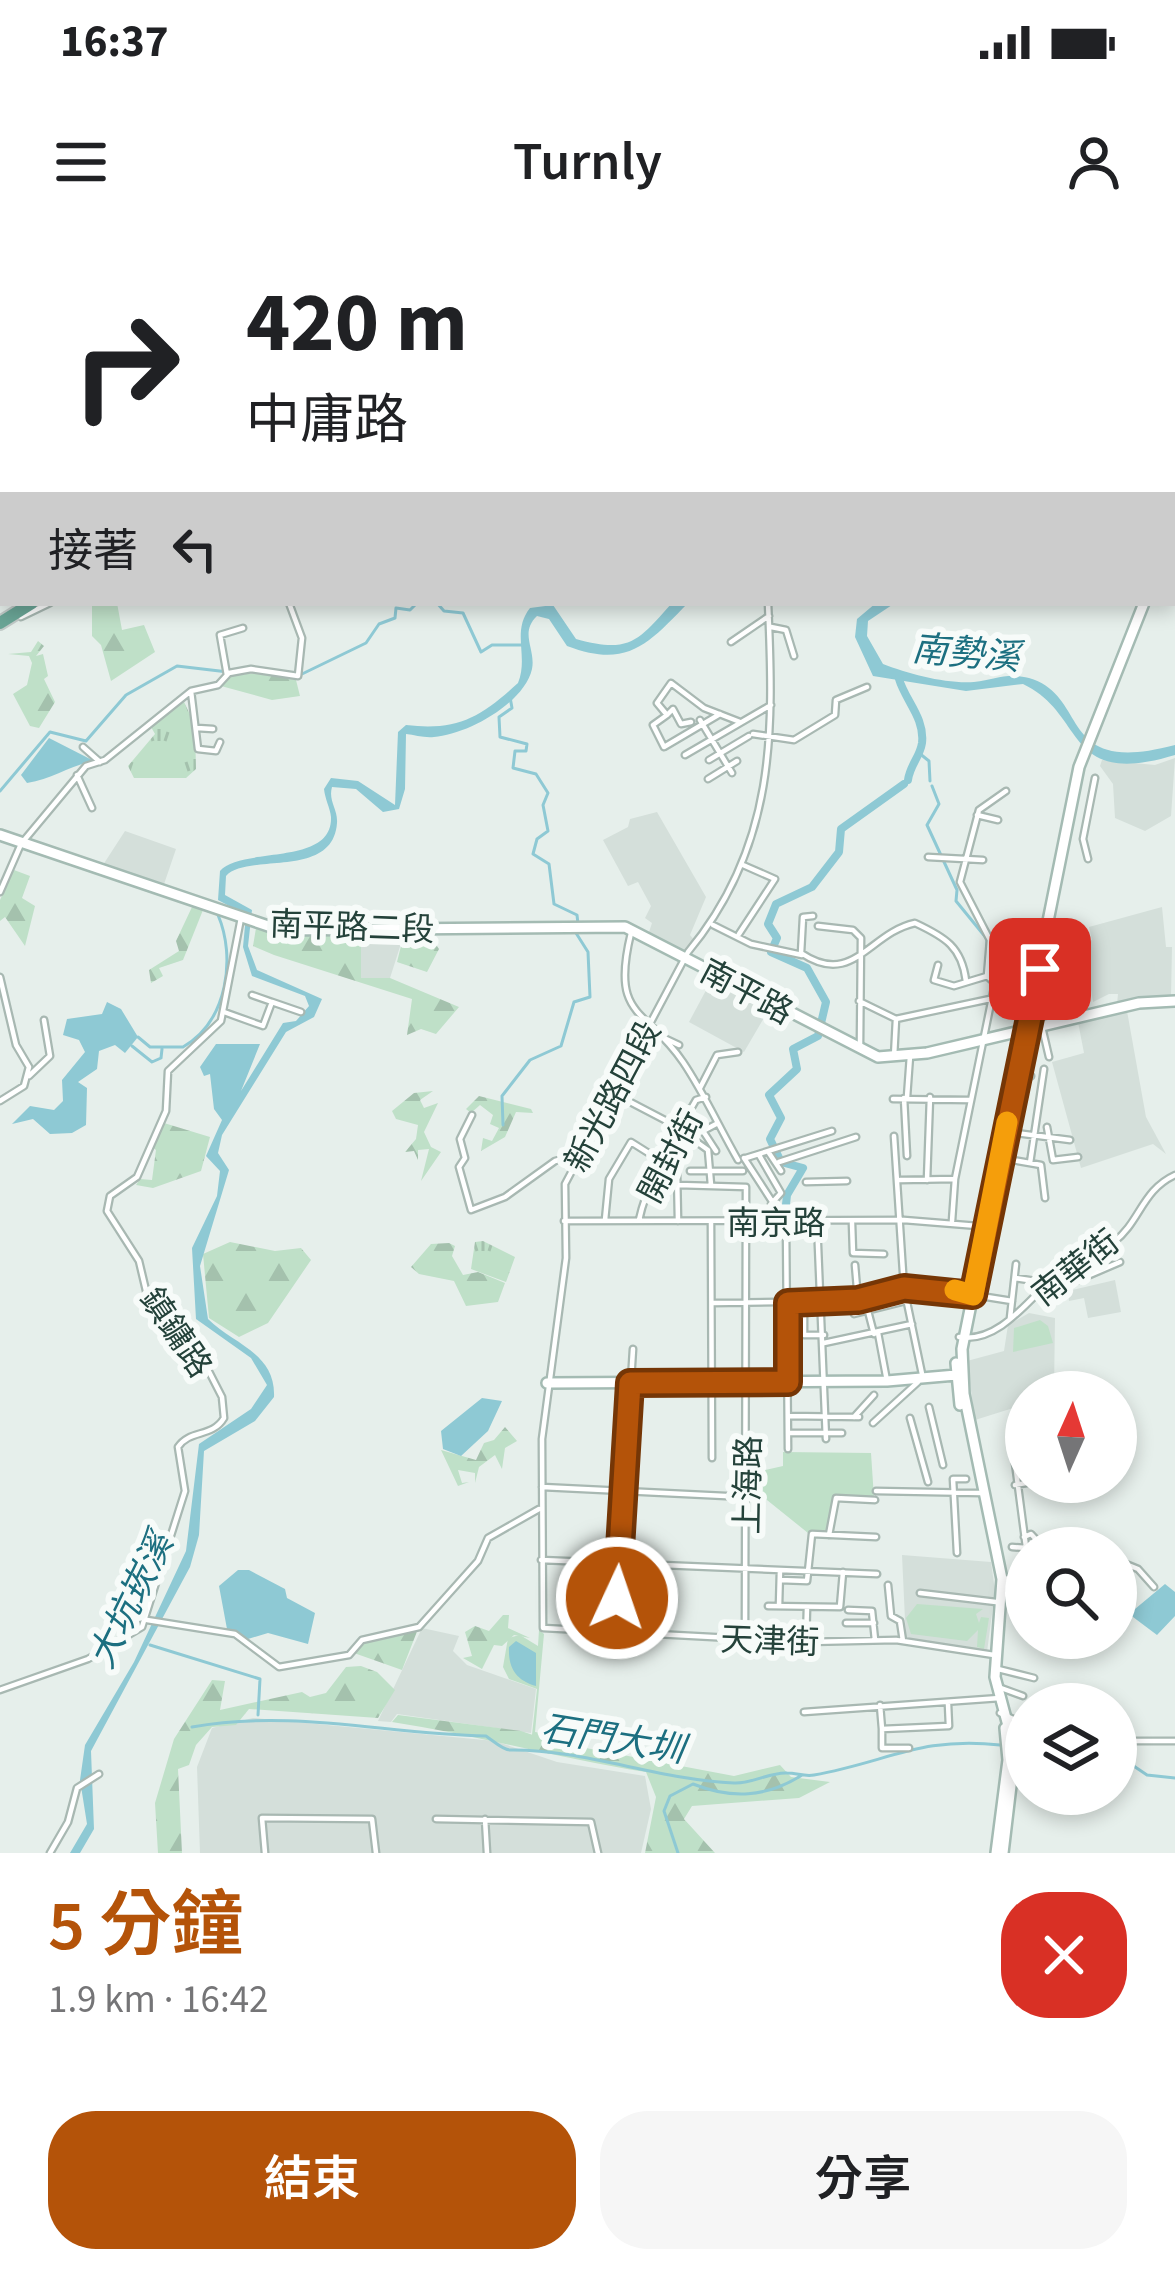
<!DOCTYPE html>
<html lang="zh-TW">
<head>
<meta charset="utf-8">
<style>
	body { margin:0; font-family:"Source Sans 3","Noto Sans TC",sans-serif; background:#f6f6f6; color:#202124; height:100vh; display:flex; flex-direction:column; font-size:45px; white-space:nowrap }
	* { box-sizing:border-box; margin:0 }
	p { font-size:39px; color:#757577 }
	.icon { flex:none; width:66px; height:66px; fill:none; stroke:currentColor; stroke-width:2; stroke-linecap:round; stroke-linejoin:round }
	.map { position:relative; height:1613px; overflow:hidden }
	.details { display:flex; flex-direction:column; background:#fff; flex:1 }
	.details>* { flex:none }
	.top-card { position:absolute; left:0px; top:0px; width:1176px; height:366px; box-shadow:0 6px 18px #0003; background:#fff; color:#202124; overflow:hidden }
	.needle { width:78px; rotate:3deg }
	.fabs { position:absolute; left:1005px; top:1131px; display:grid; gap:24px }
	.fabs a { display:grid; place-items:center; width:132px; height:132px; border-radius:50%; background:#fff; box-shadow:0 6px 18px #0003; font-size:60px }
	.pin { position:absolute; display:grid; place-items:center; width:102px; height:102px; color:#fff; margin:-51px; border-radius:24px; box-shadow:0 6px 18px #0006 }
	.me { position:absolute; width:132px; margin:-66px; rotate:3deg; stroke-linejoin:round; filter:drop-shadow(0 0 9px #0008) }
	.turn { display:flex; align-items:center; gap:42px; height:252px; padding:0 48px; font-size:54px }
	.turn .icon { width:156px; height:156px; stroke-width:2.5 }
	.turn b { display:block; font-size:84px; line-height:102px }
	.then { display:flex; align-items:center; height:114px; padding:0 48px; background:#0003; gap:24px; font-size:45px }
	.round { display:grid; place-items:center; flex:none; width:126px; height:126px; border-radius:48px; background:#f6f6f6 }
	.summary { display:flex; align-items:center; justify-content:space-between; height:204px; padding:0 48px }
	h1 { font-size:72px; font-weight:600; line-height:90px; color:#b45309 }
	.primary-button { display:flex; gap:24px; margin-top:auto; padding:24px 48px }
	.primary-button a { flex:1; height:138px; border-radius:48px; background:#b45309; color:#fff; font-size:48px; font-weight:600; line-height:138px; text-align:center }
	.primary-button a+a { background:#f6f6f6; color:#202124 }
	.status { display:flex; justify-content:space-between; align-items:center; height:84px; padding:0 60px; background:#fff; direction:ltr }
	.status svg { height:33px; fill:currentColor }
	header { display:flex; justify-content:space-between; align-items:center; height:156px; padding:0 48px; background:#fff; font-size:54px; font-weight:600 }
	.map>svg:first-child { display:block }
</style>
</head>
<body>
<div class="status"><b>16:37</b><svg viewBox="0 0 49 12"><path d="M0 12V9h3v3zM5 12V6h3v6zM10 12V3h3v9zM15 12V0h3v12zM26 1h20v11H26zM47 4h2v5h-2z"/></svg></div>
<header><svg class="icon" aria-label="menu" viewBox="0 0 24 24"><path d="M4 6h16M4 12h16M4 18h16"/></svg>Turnly<svg class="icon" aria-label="person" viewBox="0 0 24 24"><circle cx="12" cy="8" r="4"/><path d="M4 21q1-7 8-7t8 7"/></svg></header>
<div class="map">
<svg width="1175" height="1613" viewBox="0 0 1175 1613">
	<defs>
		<pattern id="grass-tufts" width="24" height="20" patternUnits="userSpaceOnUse" patternTransform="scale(3)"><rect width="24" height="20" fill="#bfe0c8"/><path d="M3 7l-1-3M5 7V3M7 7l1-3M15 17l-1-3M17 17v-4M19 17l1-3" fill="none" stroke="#a4c1ad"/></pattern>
		<pattern id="forest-firs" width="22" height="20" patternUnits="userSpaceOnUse" patternTransform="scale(3)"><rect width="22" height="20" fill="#bfe0c8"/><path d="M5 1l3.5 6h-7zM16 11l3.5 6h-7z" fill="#a4c1ad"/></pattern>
	</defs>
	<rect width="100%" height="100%" fill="#e6efeb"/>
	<path fill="#d4dfda" d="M1175 518 1171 576 1145 591 1115 578 1113 544 1100 526 1102 520 1155 525Z
		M657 572 706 657 690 695 695 701 684 714 648 695 652 683 645 678 651 666 638 642 628 646 603 600 628 587 630 579Z
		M125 591 176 609 162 650 101 628Z
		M1162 667 1166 707H1172L1171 756 1117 764 1118 754H1109L1093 762 1087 725 1079 722 1073 705 1092 700 1089 687Z
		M361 693 404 694 390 738H360Z
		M711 741 768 771 744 812 689 782Z
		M1127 771 1146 877 1166 914 1153 904 1081 928 1052 822 1084 813 1078 782Z
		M1115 1040 1121 1072 1088 1078 1084 1058 1069 1061 1068 1051Z
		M1029 1073 1055 1078 1054 1150 1026 1152V1164L975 1180 967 1121 1004 1111 1008 1085Z
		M902 1315 991 1322 995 1351 987 1412 906 1401Z
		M422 1388 459 1396 453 1411 467 1425 536 1449 531 1493 397 1474 391 1482 378 1481Z
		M253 1478 495 1501 557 1522 645 1536 651 1569 641 1613H200L197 1527 212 1488Z"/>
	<path fill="url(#grass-tufts)" d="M184 462 195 485 196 529 186 538H134L128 526 155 494 151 487Z
		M483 1001 515 1017 506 1042 471 1029 475 1002Z"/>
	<path fill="url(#forest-firs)" d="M92 363H117L122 390 144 385 155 412 111 441 101 405 92 396Z
		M38 401 44 406 36 416 43 414 48 436 44 439 55 462 39 488 30 486 13 454 27 445 32 423 29 416 8 414 31 412Z
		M261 432 296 440 300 456 272 460 221 446 230 436Z
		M14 630 30 636 22 658 35 666 25 706 5 677 0 681V660Z
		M192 667 203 670 183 720 159 728 163 736 151 743 149 730 179 711 176 701Z
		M256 688 282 694 361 693V738H390L459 767 436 794 421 789 407 795 412 759 274 715 253 706Z
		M428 693 439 709 427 732 397 722 404 694Z
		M433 851 420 860 424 868 438 863 424 892 431 907 441 912 421 941 429 909 418 910V920L414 911 405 912 416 899 418 885 396 879 392 871 414 853Z
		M479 856 531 869 533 873 516 872 505 897 481 911 483 898 492 901 499 888 490 884 493 875 480 865 471 873 466 869Z
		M164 883 210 897 201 931 153 948 136 945 140 939 152 940 156 910 152 907Z
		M230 1002 275 1011 301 1008 311 1020 268 1083 239 1097 209 1078 203 1014Z
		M449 1003 455 1006 452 1016 463 1035 478 1032 505 1043 498 1062 466 1066 454 1041 419 1034 411 1027 431 1004Z
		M505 1187 517 1201 505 1208 502 1229 495 1215 479 1227 475 1243V1233L458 1230 462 1243 469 1242 458 1246 441 1210 476 1220 484 1203 494 1200Z
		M503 1375H509L508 1388 530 1398 514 1395 502 1406 494 1405 482 1429 463 1418 472 1416 465 1392 475 1386 489 1391Z
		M418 1389 402 1430 354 1413 364 1403Z
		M361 1426 377 1432 395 1450 378 1478 249 1469 236 1485 212 1487 196 1505 189 1525 178 1529 182 1613H158L155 1563 174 1499 212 1440 225 1441 220 1470 302 1452 310 1457 326 1453 346 1427Z
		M398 1475 521 1491 554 1502 734 1536 780 1525 791 1537 830 1542 799 1558 692 1566 684 1579 715 1613H645L656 1557 646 1532C560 1519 478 1495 392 1482Z"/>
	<path fill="#bfe0c8" d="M1040 1080 1048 1086 1053 1103 1013 1112 1014 1088Z
		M783 1212 871 1213 874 1258 835 1257 827 1293H808L751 1247 752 1233 783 1226Z
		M917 1364 983 1369 976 1374 979 1383 981 1377 989 1378 984 1409 977 1407 978 1390 967 1401 911 1394 906 1378Z
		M539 1390 544 1394 535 1492 541 1493 539 1505 531 1504 537 1449 509 1439 503 1427 508 1398 520 1395 538 1406Z"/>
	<path fill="#8ec9d4" d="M672 363H688C648 404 628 429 567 406L549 379 537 376C519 393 536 409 532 429 524 464 466 495 434 497 424 498 415 495 406 494L405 549 399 569 383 572 356 549 332 547C328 561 338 569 337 583 333 640 247 612 226 636L225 655 252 670 248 706 257 730 322 759 314 777 286 792 222 895 218 913 229 930 200 1026 208 1079C233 1104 276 1113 274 1157L255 1181 204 1211 199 1295 190 1327 91 1511 94 1589 80 1613H70L87 1584 80 1540 85 1505 134 1422 186 1311 199 1204 251 1169 267 1145 251 1118 196 1079 192 1008 217 956 220 931 206 916 222 880 214 869 210 834 204 836 200 827 216 804H260L241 851 283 783 296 781 309 766 305 756 252 736 243 707 246 675 218 660 220 631C241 606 333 627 331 577 330 568 325 559 324 549L331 538 358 541 395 565 398 492 406 485C457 491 480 478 518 443 529 416 511 392 530 368L553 365 576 399C630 414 638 401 672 363Z
		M876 363H895L868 381 867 396 883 424C909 434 946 444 974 442 996 440 1006 432 1029 438 1091 456 1055 537 1175 505V515C1063 549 1087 474 1023 444L966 451 873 436 855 397 857 379Z
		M49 498 94 521C69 526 52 539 27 543L21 535Z
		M107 762 121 769 138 797 125 813 115 805 99 811 97 829 78 842 87 848 86 885 72 893 50 894 33 879 12 884 30 866 54 870 63 861 62 840 85 812 79 800 63 795 67 779 102 774Z
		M482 1158 502 1161 488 1191 461 1216 443 1209 441 1191Z
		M238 1330H249L285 1349 287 1358 315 1373 308 1404 268 1393 248 1399 227 1389 219 1346Z
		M1165 1344 1175 1352V1376L1157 1395 1129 1374Z
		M516 1401 536 1413V1446C516 1440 508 1428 509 1407Z"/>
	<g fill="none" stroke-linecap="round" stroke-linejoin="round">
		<path stroke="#8ec9d4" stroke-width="3" d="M437 363 444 371 463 373 481 412 492 405H522
			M302 434 366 403 379 384 395 378 396 368 410 370 417 363
			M510 457 512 468 499 477 500 497 527 504 526 511H515L513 528 536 534 548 553 543 565 548 591 537 599 533 614 549 624 554 664 577 675 578 684
			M919 513 929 521 930 541
			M932 546 939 564 927 585 957 650 956 661 987 699V736
			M0 551 50 492 86 501 126 455 177 426 228 432
			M138 797 150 807H183C228 781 236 717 218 675
			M132 806 152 822 161 818 162 809
			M503 885 502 856 530 820 561 806 574 762 590 757 588 712 576 693
			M150 1405 260 1439 258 1475
			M192 1487C292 1469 386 1494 486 1496 492 1500 503 1510 510 1510 583 1509 659 1540 734 1543 752 1544 770 1532 787 1533 797 1533 805 1537 814 1535 887 1522 921 1496 1000 1505
			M1116 1514 1147 1535 1175 1538
			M678 1613 664 1571 670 1556 693 1544C731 1559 766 1558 802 1535"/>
		<path stroke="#8ec9d4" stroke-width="8" d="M899 439C905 460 925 478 922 503 920 517 910 525 908 540
			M785 974 787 955 803 928 781 922 770 899 781 878 769 855 797 829 793 809 818 796 826 762 807 728 771 712 777 698 768 684 776 664 812 647 839 612 841 589 904 544"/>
		<g stroke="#a8b8b2" stroke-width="9">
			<path id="street" d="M61 0 62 3
				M821 0 838 3
				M1160 0 1164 3
				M113 3 114 0
				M180 3 182 0
				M700 3 703 0
				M769 3 775 0
				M857 3 862 0
				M959 3 960 0
				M1173 9H1175
				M0 171 3 169
				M0 230 3 232
				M768 363C774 493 776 606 688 712L565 944 566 1018 542 1199 543 1388 806 1402 896 1400 994 1415
				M21 377 50 363
				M771 387 786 390 794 416
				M731 402 769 376
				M227 435 220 395 243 388
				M191 451 198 509 216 511 220 502
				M667 475 653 485 664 507 720 474
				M700 480 732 533
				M691 482 681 484 673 469 667 475 657 463 671 443 704 468 740 482
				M197 488 213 489
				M753 494 794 500 835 475 836 460 867 447
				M83 507 100 522
				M685 515 771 465
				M709 520 749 496
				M77 535 92 568
				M708 539 737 521
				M977 575 998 580
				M928 617 983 620
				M1088 619 1083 599 1095 538
				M0 652 21 604 86 526 105 520 191 451 218 445 229 433 251 429 298 436 302 398 289 363
				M813 676 803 677 801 713C853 748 869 693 915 683 945 697 962 707 966 741
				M713 685 751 704 802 715
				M818 686 853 690 861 698 860 805
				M631 693C610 779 646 767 683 822 704 853 719 887 738 920
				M739 694 775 639 743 625
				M1043 712 1069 717
				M938 725 934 740 954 746 987 736
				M1076 735 1081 778
				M987 736 990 700 960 642 979 570 1006 551
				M0 737 16 805 29 827 24 846 0 861
				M859 761 896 779 894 817
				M272 762 301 772
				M224 772 263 786 272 762 252 755
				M896 779 990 759
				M1042 787 1049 817
				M662 797 679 805
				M1018 834 1031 836
				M29 836 50 816 44 780
				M700 848 717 815 738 812
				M613 853 680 888
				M907 857 910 816
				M904 858 907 916
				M893 859 970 860
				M472 875 460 899 465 918 459 927 471 970 505 957 555 921 577 915
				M1047 887 1053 920 1078 917
				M680 890 708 910 711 945
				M1000 891 1070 900
				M894 896 904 1048 922 1134
				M716 911 703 891 718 883
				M769 913 781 931
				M759 915 781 953 771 964
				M744 918 786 983 788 1209
				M746 918 832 891
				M1001 918 1041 925 1045 958
				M779 922 856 897
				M1030 923 1044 829
				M690 931H743
				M900 940 955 939
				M927 940 930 857
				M806 942 847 941
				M678 945 746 947 745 1398
				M605 980 609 939 631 902 677 931 678 981
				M639 980C648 938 675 897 696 860L706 857
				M564 981 904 980 978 986
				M952 981 955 939 995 743 987 736
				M817 982 826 1199
				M711 983 712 1218
				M852 983 853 1013 884 1014
				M1070 1023 1078 1040 1120 1022
				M855 1025 858 1060
				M1015 1038 1049 1043
				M804 1061V1095H824
				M713 1063 845 1061 924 1047 1012 1061
				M868 1071 874 1094
				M854 1074 906 1061
				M1010 1078 1016 1024
				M878 1093 887 1141
				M959 1097C1005 1105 1039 1043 1072 1022 1085 1014 1102 1011 1114 1002 1140 982 1142 950 1175 935
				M824 1103 912 1084
				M929 1167 943 1225
				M788 1176 859 1177
				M854 1177 874 1155
				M910 1178 928 1242
				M873 1183 918 1142
				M788 1193H842
				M1015 1223 1026 1307
				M1015 1245 1032 1242
				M542 1247 746 1257
				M876 1251 981 1253
				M829 1295 836 1258 875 1260
				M1024 1297 1031 1294 1044 1308
				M1012 1307 1027 1308
				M957 1313 953 1239H966
				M541 1320 877 1334
				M1116 1320 1138 1329 1154 1347
				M1002 1339 1026 1337
				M780 1340 807 1341 812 1294 876 1297
				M888 1345 891 1376 900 1381 903 1401
				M920 1353 996 1362
				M1002 1354 1026 1355
				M768 1366 840 1367 843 1332
				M779 1366 780 1330
				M848 1370 872 1371 875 1400
				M147 1380 235 1394 279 1427 349 1415 362 1400 419 1387 478 1321 488 1298 539 1269
				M846 1383H874
				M615 1390 633 1109
				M806 1402 807 1367
				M994 1428 1034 1438
				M1001 1448 1023 1456
				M0 1450 88 1419 142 1387 185 1251 178 1207C190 1189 212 1198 224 1178L222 1157 201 1116 180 1093 172 1073 148 1059 139 1021 107 971 110 956 137 937 166 871 168 831 221 781 241 678
				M880 1465 882 1489 949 1486 948 1464
				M804 1472 1000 1458
				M1000 1473 1026 1485
				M882 1489V1508H909
				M1116 1501H1175
				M436 1579 591 1582 598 1613
				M485 1579 487 1613
				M50 1613 68 1582 77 1548 99 1534
				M265 1613 262 1578 372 1579 376 1613"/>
		</g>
		<g stroke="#a4bbb3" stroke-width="14">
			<path id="secondary" d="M1173 267 1175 260
				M1173 286 1175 280
				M0 595 280 690 625 687 878 817 927 813 1139 763 1175 761
				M975 1012 986 958
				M956 1123 960 1165
				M547 1143 887 1141 956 1135
				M996 1613 1008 1520 1005 1488
				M1003 1613 1015 1512 995 1437 1002 1339 964 1154 962 1109 1079 527 1144 363"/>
		</g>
		<g stroke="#c2cac8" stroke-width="16">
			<path id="primary" d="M442 3 445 0
				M1173 338 1175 339
				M0 383 32 363"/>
		</g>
		<g stroke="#c2cac8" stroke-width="20">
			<path id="highway" d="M256 0 261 3
				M279 0 284 3
				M1173 348H1175"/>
		</g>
		<use href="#street" stroke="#fff" stroke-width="4.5"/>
		<use href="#secondary" stroke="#fff" stroke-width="9"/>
		<use href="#primary" stroke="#6aa596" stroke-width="12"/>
		<use href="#highway" stroke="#2f6f62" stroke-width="15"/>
		<g stroke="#5f7d75" stroke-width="8">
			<path id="rail" d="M720 3 726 0
				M0 346 3 345"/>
		</g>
		<use href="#rail" stroke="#f7fbf9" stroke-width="3" stroke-dasharray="9" stroke-linecap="butt"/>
	</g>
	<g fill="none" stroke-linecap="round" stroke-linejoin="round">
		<g stroke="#753606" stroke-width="30">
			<path id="route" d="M617 1358 630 1143 788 1142V1063L858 1060 904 1048 973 1055 1040 729"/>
		</g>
		<use href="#route" stroke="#b45309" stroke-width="21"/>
		<path stroke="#f59e0b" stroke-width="21" d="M955 1050 973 1055 1007 882"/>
	</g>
	<g text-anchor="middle" stroke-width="12" stroke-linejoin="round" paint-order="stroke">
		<g font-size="33" fill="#24423a" stroke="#f7fbf9">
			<text transform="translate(352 686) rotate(2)" y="12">南平路二段</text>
			<text transform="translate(747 751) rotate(28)" y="12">南平路</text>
			<text transform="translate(612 856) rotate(-62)" y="12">新光路四段</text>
			<text transform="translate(670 916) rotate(-62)" y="12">開封街</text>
			<text x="776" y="994">南京路</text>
			<text transform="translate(1075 1027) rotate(-38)" y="12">南華街</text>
			<text transform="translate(177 1092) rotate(56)" y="12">鎮鏞路</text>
			<text transform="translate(747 1245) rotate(-89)" y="12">上海路</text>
			<text transform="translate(770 1400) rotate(2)" y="12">天津街</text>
		</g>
		<g font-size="36" font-style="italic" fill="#1c6f80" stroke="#f7fbf9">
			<text transform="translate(966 412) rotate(5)" y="13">南勢溪</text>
			<text transform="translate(130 1360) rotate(-64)" y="13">大坑崁溪</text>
			<text transform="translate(613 1498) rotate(9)" y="13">石門大圳</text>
		</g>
	</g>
</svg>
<div class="fabs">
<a><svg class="needle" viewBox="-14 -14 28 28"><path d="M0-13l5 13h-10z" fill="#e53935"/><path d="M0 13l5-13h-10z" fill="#757577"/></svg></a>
<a><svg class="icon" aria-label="search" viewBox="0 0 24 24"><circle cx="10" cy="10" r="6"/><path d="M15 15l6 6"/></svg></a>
<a><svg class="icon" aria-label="layers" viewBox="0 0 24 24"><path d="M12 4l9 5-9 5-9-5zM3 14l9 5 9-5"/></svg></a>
</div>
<div class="pin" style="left:1040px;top:729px;background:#d93025"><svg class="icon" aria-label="arrive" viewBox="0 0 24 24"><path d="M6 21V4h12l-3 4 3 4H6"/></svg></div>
<svg class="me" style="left:617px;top:1358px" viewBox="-20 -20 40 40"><circle r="17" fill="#b45309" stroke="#fff" stroke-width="3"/><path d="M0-11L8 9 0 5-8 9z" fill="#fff"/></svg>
<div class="top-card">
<div class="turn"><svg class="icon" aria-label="right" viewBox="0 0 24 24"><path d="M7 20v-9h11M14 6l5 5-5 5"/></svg><div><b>420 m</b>中庸路</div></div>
<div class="then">接著<svg class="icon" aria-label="left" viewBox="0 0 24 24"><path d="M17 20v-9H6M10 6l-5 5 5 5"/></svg></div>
</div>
</div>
<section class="details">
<div class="summary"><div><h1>5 分鐘</h1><p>1.9 km · 16:42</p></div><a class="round" style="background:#d93025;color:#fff"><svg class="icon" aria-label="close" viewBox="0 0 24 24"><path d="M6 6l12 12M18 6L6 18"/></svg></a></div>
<div class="primary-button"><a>結束</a><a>分享</a></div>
</section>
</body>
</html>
